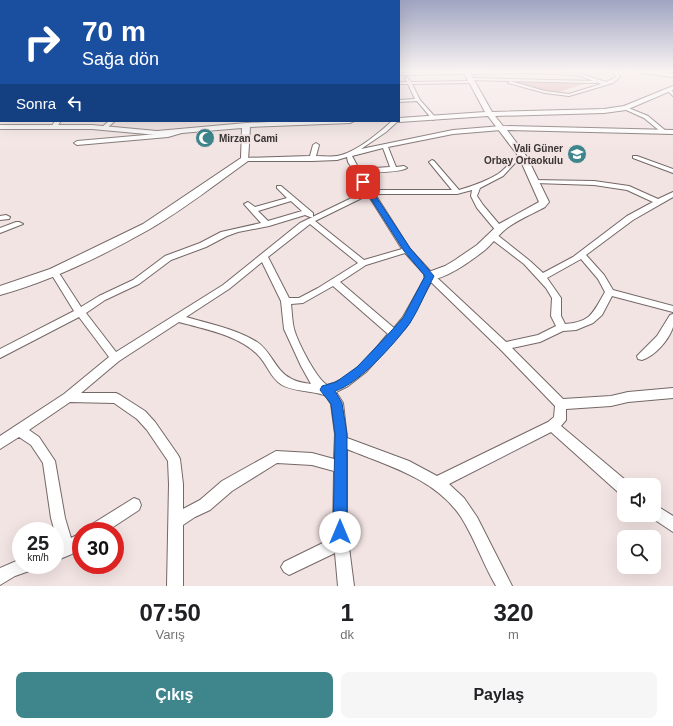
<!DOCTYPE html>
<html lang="tr">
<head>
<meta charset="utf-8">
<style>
	body { margin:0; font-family:Helvetica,sans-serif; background:#f6f6f6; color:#202124; height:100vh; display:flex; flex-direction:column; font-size:15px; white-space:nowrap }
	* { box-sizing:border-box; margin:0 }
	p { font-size:13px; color:#757577 }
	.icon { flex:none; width:22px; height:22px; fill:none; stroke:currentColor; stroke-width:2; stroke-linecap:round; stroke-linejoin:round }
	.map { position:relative; height:586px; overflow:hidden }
	.drawer { display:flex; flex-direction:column; background:#fff; flex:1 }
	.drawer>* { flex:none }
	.top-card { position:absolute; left:0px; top:0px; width:400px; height:122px; box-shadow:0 4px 16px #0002; background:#1a4fa0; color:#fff; overflow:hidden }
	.buttons { position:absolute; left:617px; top:478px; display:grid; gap:8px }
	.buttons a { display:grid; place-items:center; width:44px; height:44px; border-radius:8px; background:#fff; box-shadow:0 4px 16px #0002; font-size:20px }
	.speed { position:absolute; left:12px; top:522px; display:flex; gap:8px; font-size:20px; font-weight:700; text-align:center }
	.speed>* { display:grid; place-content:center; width:52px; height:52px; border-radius:50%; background:#fff; box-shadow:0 4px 16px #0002; line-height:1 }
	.speed small { font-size:10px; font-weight:400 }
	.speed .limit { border:6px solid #d22; background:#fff; color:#111 }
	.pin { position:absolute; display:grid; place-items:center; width:34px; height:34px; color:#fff; margin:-17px; border-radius:8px; box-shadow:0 2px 6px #0006 }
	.me { position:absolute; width:44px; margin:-22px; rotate:0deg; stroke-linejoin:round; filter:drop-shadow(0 0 3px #0008) }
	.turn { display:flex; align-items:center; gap:14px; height:84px; padding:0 16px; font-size:18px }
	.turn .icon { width:52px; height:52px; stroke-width:2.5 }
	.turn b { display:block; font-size:28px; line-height:34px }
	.then { display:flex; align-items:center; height:38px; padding:0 16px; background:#0003; gap:8px; font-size:15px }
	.eta { display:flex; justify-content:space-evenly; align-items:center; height:68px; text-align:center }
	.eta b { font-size:24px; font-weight:600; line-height:28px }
	.cta { display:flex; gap:8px; margin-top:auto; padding:8px 16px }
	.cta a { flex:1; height:46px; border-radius:8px; background:#3e858c; color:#fff; font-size:16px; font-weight:600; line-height:46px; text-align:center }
	.cta a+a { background:#f6f6f6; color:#202124 }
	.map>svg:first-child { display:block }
</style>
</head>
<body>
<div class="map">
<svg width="673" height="586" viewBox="0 0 673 586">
	<rect width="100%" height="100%" fill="#f2e4e3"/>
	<path fill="#d8a8a4" d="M510 81H558L588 83 558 92H551Z"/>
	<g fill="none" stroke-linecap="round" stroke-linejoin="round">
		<g stroke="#746867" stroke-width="2">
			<path id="street" d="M464 71 578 73 606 82 616 77 613 71H617L620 77 613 83 569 96 545 93 508 83 510 81 470 80 468 79 470 78 593 81 578 75 531 73 399 75V73ZM510 81 595 83 597 82 601 84 569 94 545 91Z
				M407 77 411 82 471 81 473 82 471 83 412 84 420 100 436 118 433 120 417 101 399 102V100L415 99 408 84H399V82H407L405 78Z
				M669 89 673 92V96L667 90Z
				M0 97H1V99H0Z
				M626 107 648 116 666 131 661 132 644 118 624 109V107Z
				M55 121H61L56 128H52L51 127Z
				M109 121H115L106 129H102V127Z
				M392 121H398L386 132 361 149 453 130 501 126 504 128 501 130 453 134 388 147 396 167 404 166 407 168C399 173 372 172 361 173L372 190H452L429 162 432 160 434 161 459 190C472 186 485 182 498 174 508 168 509 160 523 155L526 157 515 163 503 176 480 188 477 196 483 205 504 230 500 232H497L477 208 471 196 472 190 457 194H375L410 249 433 274 506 342 538 335 556 326 551 316 552 298 546 288 524 264 490 238 489 236 490 234H496L530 261 543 273 573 257 627 216 653 202 627 190 594 185 535 183 533 182V180L594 181 629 186 658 199 673 192V197L633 220 586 255 604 275 613 290 673 306V312L612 296 602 315 593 323 576 330 563 331 540 342 512 348 563 399 611 396 628 392 673 388V398L628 402 611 406 566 409V420L561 426 629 483V485H624V495L619 493 551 432 449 484 464 498 477 517 512 586H496C483 564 475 539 461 517 435 478 388 466 347 449V532L354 586H338L335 553 289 575 284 572 281 567 284 562 333 538 334 471 312 465 277 463 232 491 210 510 195 517 183 525V586H167L169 484 168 461 147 430 137 419 114 403 70 402 29 430 39 437 55 461 65 518 71 538 81 533V548L72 554 55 561V546L58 544 51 518 43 463 31 445 19 437 0 449V436L64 394 109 357 79 317 0 358V349L74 311 50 272 51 270H57L81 307 99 296 133 280 165 256 200 243 221 232 261 223 244 204 248 202 255 207 287 198 277 188V186H281L313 213V217H310L305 215 269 226 238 232 227 236 206 247 171 260 139 284 105 300 86 313 116 352 223 285 300 223 366 191 348 162 347 157 337 160 312 161H245L242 159 243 158 310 156 313 145 316 143 319 145 316 156C323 156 331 157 337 156 355 153 379 133 392 121ZM383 148 390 167 359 169 352 156ZM368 195 402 249 364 260 315 221ZM291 201 302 211 268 221 258 211ZM310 224 358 263 318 288 299 298H289L268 257ZM405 253 426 276 403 317 394 328 340 282 366 265ZM581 259 598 279 605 292C593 313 591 322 565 324L561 316V298L547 278ZM262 262 281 301 284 329 301 366 311 384C305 383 296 382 290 378 275 370 271 351 257 342 236 329 210 324 186 317L229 289ZM431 282 500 349 555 406 554 417 548 422 437 476 409 461 347 438 343 403 336 392 348 386 366 372 407 326ZM333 286 388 334C371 353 353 379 327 385 316 378 298 343 294 329 292 321 292 312 291 304L303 303ZM179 322C204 329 238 335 257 354 267 363 270 378 282 385 294 392 318 391 326 396L331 404 335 434 334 459 312 453 276 451 222 481 200 500 183 509V484L180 459 178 455 155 422 145 411 120 395 116 393H81L119 361Z
				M183 129 185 130V132L168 137 77 145 74 143 77 141 168 133Z
				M633 156H637L673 169V173L633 158Z
				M6 215 10 217 9 219 0 220V216Z
				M16 222H19L23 224 0 233V228Z
				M673 314C673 318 673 323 673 327 669 340 655 356 642 360L638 359 637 356 657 336 670 315Z
				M134 498 139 500 141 505 139 510 107 531H87L89 526Z
				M654 504 673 516V532L649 516 654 515Z
				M21 559V565H35L32 570 15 576 0 585V568Z"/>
		</g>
		<g stroke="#746867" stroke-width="2">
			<path id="secondary" d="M463 71H469L492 112 604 109 624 106 673 86V90L626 110 604 113 495 116 503 126 673 130V134L507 130 527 157 549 202 545 207C532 214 518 220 507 228 499 234 493 243 485 250 472 260 442 283 426 279L424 276 426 273 445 266 455 260 477 245 499 224 539 202 519 157 488 116 399 122 396 121H399V118L485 112Z
				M639 71 673 73V77L642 73Z
				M0 109H1V113H0Z
				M291 121H354L350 123 250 127 248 161C216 184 184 209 150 229 104 255 51 281 0 295V286L50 269 143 224 241 158 242 128 157 135 92 129H0V125H92L157 131 246 123Z"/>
		</g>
		<use href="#street" fill="#fff" fill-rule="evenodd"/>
		<use href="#secondary" fill="#fff" fill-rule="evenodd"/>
	</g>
	<linearGradient id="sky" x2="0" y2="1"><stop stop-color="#9fa4c1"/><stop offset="0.46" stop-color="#f9f3f2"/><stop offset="1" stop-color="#f9f3f2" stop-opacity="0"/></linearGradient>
	<rect width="673" height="154" fill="url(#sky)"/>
	<path fill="#1a73e8" stroke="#114b97" d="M361 180H365L410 248 434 276C426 291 419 309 410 323 395 343 359 384 335 391L342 403 347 434V532L345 538 340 540 335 538 333 532 335 434 331 404 320 390 322 386 336 382 357 367 380 343 403 318 425 276 404 251 360 182Z"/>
	<defs>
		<g id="mosque-disc" transform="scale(1)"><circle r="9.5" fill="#3e858c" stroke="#f2e4e3"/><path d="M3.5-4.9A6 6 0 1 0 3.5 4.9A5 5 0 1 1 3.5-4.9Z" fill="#fff"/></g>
		<g id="school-disc" transform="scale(1)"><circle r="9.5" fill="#3e858c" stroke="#f2e4e3"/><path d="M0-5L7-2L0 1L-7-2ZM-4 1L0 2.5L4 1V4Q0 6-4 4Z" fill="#fff"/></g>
	</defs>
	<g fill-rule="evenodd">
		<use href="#mosque-disc" x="205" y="138"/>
		<use href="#school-disc" x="577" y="154"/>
	</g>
	<g text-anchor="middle" stroke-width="3.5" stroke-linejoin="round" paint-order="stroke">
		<g font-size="10" font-weight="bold" fill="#393433" stroke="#f2e4e3" text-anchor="start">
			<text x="219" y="142">Mirzan Cami</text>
			<text x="563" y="152" text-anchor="end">Vali Güner<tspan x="563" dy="12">Orbay Ortaokulu</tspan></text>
		</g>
	</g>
</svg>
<div class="buttons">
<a><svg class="icon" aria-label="sound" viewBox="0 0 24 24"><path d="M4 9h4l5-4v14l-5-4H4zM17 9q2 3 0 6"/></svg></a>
<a><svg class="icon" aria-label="search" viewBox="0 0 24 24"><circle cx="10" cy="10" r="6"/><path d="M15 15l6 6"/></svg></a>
</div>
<div class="speed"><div>25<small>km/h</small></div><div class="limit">30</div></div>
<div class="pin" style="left:363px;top:182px;background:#d93025"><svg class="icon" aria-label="arrive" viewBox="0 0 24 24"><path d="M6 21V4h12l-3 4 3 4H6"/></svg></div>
<svg class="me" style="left:340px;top:532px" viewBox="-20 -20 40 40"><circle r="19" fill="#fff"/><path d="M0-13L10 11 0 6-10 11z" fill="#1a73e8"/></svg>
<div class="top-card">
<div class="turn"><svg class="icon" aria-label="right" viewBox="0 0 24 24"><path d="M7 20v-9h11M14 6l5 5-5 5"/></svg><div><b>70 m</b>Sağa dön</div></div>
<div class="then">Sonra<svg class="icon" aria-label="left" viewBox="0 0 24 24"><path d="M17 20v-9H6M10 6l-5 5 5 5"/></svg></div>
</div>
</div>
<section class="drawer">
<div class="eta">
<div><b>07:50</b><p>Varış</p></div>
<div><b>1</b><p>dk</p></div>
<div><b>320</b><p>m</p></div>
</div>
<div class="cta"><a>Çıkış</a><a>Paylaş</a></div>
</section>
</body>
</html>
